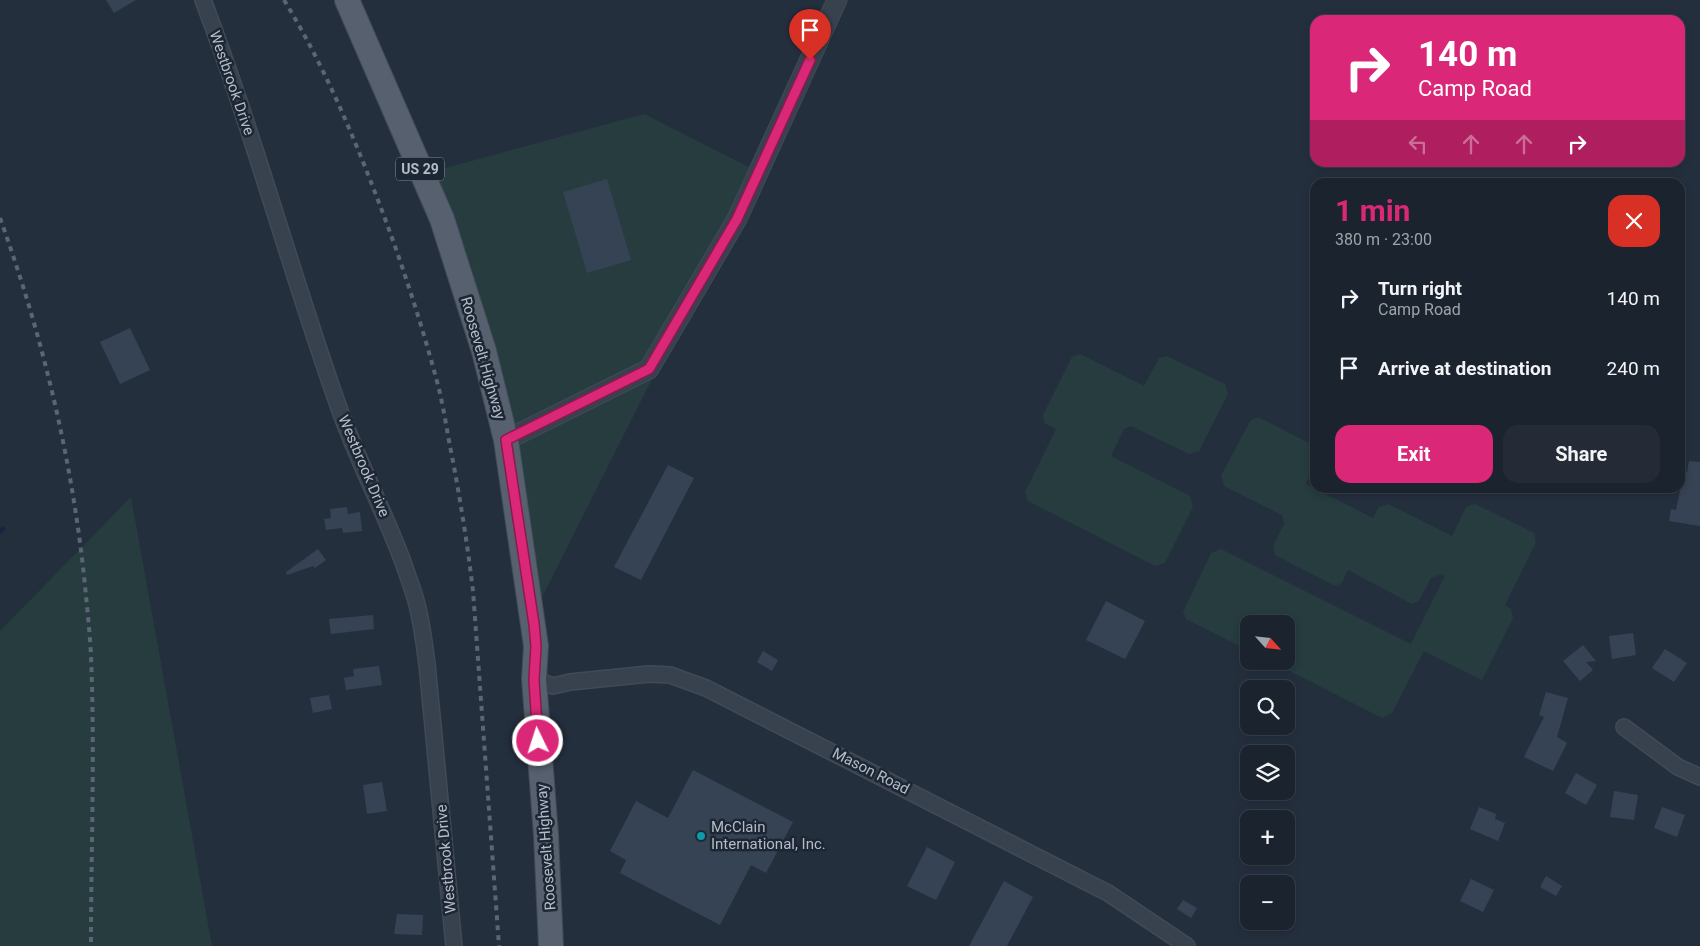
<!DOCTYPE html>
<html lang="en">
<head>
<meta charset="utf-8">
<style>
	body { margin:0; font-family:Roboto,sans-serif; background:#242b36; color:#f1f3f6; height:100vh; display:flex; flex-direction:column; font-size:19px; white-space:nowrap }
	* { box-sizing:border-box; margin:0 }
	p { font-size:16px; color:#a0a4aa }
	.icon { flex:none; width:28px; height:28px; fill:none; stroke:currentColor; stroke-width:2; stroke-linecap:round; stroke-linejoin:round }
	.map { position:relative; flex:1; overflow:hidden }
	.panel { position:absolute; left:1310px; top:178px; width:375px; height:315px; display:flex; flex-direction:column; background:#1b232e; border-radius:15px; box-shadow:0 2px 8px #0003,0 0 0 1px #39404a }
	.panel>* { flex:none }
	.hud { position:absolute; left:1310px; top:15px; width:375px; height:152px; border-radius:15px; box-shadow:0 2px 8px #0003,0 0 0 1px #39404a; background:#db2777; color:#fff; overflow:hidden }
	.needle { width:32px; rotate:117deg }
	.controls { position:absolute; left:1240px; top:615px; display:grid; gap:10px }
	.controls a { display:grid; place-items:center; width:55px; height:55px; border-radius:10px; background:#1b232e; box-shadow:0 2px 8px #0003,0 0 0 1px #39404a; font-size:25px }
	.pin { position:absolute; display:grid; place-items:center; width:42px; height:42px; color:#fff; margin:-51px -21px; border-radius:50% 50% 50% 0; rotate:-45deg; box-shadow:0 0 5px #0007 }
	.pin .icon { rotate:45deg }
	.me { position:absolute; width:55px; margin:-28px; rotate:356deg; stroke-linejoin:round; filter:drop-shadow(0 0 4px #0008) }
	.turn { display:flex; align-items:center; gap:18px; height:105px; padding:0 25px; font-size:22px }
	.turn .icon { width:65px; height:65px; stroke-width:2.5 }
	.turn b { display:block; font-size:35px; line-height:42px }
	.lanes { display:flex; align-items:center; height:48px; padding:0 25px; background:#0003; justify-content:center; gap:25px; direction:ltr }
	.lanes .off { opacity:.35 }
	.round { display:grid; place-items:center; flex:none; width:52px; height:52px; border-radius:15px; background:#242b36 }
	.overview { display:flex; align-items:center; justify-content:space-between; height:85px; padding:0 25px }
	h1 { font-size:30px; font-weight:700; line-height:38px; color:#db2777 }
	.primary-button { display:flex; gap:10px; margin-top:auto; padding:10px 25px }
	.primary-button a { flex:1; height:58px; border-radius:15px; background:#db2777; color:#fff; font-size:20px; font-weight:700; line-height:58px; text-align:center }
	.primary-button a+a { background:#242b36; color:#f1f3f6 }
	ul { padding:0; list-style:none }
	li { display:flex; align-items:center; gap:15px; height:70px; padding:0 25px }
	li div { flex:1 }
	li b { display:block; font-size:19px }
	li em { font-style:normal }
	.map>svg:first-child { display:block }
</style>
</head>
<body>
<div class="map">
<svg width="1700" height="946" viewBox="0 0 1700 946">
	<rect width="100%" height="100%" fill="#242f3e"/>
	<path fill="#263c3f" d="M644 114 757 171 526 629 500 424 416 176Z
		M1080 354 1144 386 1159 358 1167 356 1225 384 1228 394 1199 451 1189 454 1131 426 1124 429 1111 456 1190 496 1193 507 1165 563 1155 566 1028 501 1025 492 1056 429 1044 423 1043 415 1072 357Z
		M1258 417 1315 446V465L1306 484 1373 518 1379 507 1388 504 1452 536 1466 507 1475 504 1534 533 1536 542 1505 605 1511 609 1513 618 1482 680 1424 651 1392 713 1382 718 1270 661H1286V624H1249V651L1186 619 1183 612 1211 553 1221 549 1411 644 1445 576 1441 574 1431 578 1419 601 1412 604 1348 570 1342 583 1335 586 1275 555 1273 546 1284 524 1282 515 1224 486 1221 476 1250 421Z
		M131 497 212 946H0V631Z"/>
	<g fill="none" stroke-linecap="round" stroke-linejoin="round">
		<path stroke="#17263c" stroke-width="4.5" d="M0 532 3 529"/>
	</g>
	<path fill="#364354" d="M106 0H136L114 13Z
		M607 179 631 260 587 273 563 192Z
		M130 328 150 370 120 384 100 342Z
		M1689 461 1700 462V526L1669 521 1671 509 1676 510 1684 472H1687Z
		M668 465 694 478 641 580 614 567Z
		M347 507 348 514 360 512 362 531 343 533 342 528 326 530 324 519 331 518 330 509Z
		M318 549 326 560 315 568 313 566 287 575 286 572Z
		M1106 601 1145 621 1125 659 1086 640Z
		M373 615 374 629 331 634 329 619Z
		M1633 633 1636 655 1612 659 1609 636Z
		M1583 645 1596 661 1586 662 1593 670 1580 681 1563 661Z
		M1665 649 1687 663 1674 682 1652 668Z
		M763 651 778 660 772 671 757 662Z
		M379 666 382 685 346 690 344 678 354 676 353 669Z
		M1546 692 1568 698 1557 737 1567 743 1553 771 1524 757 1544 717 1539 715Z
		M329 695 332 709 313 713 310 698Z
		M693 770 793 822 766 873 751 865 720 925 620 873 626 860 610 851 636 801 668 818Z
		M1576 773 1597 785 1586 805 1565 793Z
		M382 782 387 811 367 814 363 785Z
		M1614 791 1638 795 1634 820 1610 817Z
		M1479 807 1496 814 1495 819 1505 823 1498 841 1470 829Z
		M1662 807 1685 815 1677 837 1654 828Z
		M927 847 955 862 936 900 907 886Z
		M1546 876 1562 886 1556 896 1540 887Z
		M1471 879 1494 890 1483 912 1460 901Z
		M1004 881 1033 897 1007 946H969Z
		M1183 900 1197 908 1191 918 1177 909Z
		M397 914 423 915 422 935 394 934Z"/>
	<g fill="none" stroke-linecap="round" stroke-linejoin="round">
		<g stroke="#414a57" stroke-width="18">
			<path id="minor" d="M203 0C254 134 291 273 339 408 358 462 385 512 404 565 408 577 413 589 416 601 422 622 424 643 427 664L454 946
				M534 679 553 686 570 682 649 674 670 675 706 688 1108 893 1187 946
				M1624 727 1678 767 1700 777"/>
		</g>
		<g stroke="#414a57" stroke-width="21">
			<path id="tertiary" d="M506 440 649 369 737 219 837 0"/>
		</g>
		<g stroke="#414a57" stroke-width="26">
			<path id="primary" d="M347 0 442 219 484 351 506 440 536 646 534 679 546 835 551 946"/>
		</g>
		<use href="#minor" stroke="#38414e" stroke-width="15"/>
		<use href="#tertiary" stroke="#38414e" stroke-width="19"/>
		<use href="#primary" stroke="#56606e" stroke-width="24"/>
		<path stroke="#5a6575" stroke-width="4" stroke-dasharray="5 5" stroke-linecap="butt" d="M284 0C316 52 342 109 365 167 394 239 419 313 439 389 443 406 446 424 449 441 459 491 467 541 473 591L499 946
			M0 218C44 340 74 467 86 596 88 616 90 636 91 656 95 752 91 849 91 946"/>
	</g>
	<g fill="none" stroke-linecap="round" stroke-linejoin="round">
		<g stroke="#8e194d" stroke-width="12">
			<path id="route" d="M538 741 534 680 536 646 534 624 506 440 649 369 737 219 810 60"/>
		</g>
		<use href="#route" stroke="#db2777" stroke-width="9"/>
	</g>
	<circle fill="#0f9aa8" stroke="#1d2633" stroke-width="2" cx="701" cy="836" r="5"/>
	<g text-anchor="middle" stroke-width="5" stroke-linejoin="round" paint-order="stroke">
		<rect fill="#1d2633" stroke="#878f9c" stroke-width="1" x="396" y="157.5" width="48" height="23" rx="4"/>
		<g font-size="14" font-weight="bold" fill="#b4bcc9">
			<text x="420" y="174">US 29</text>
		</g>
		<g font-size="15" fill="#b4bcc9" stroke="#1d2633">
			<text transform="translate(232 83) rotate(71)" y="5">Westbrook Drive</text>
			<text transform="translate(483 358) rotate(74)" y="5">Roosevelt Highway</text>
			<text transform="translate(364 466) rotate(67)" y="5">Westbrook Drive</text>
			<text transform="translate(871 771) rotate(27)" y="5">Mason Road</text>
			<text transform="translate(546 847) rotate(-94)" y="5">Roosevelt Highway</text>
			<text transform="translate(446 859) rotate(-95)" y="5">Westbrook Drive</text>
		</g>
		<g font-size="15" fill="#b4bcc9" stroke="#1d2633" text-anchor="start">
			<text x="711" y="832">McClain<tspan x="711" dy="17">International, Inc.</tspan></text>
		</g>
	</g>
</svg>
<div class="controls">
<a><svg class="needle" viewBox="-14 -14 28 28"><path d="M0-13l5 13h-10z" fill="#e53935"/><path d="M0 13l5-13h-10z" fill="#a0a4aa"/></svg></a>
<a><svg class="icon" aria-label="search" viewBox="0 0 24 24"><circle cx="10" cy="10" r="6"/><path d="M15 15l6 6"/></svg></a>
<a><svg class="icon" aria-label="layers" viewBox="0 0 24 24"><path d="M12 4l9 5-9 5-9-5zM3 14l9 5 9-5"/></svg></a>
<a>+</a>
<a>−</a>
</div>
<div class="pin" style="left:810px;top:60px;background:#d93025"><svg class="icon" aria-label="arrive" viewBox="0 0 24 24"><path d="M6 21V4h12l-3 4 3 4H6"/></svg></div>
<svg class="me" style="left:538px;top:741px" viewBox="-20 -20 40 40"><circle r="17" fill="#db2777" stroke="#fff" stroke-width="3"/><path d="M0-11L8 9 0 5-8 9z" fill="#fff"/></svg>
<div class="hud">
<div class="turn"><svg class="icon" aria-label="right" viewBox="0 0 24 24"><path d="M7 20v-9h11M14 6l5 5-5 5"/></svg><div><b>140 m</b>Camp Road</div></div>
<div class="lanes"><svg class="icon off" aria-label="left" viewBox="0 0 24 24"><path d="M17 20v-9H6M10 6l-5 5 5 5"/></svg><svg class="icon off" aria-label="ahead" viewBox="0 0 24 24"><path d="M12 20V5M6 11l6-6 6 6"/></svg><svg class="icon off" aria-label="ahead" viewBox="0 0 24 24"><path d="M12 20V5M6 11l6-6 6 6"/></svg><svg class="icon" aria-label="right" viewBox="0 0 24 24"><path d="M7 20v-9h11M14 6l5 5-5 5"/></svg></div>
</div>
<section class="panel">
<div class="overview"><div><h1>1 min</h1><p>380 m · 23:00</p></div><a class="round" style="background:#d93025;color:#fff"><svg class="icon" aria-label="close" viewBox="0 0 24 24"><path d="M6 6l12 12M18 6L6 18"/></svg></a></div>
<ul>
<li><svg class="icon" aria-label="right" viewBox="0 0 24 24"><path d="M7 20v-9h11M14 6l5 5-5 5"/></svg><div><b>Turn right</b><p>Camp Road</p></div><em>140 m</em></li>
<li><svg class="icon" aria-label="arrive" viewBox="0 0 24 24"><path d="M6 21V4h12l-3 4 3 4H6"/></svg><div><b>Arrive at destination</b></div><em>240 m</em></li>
</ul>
<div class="primary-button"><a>Exit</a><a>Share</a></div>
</section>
</div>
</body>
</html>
